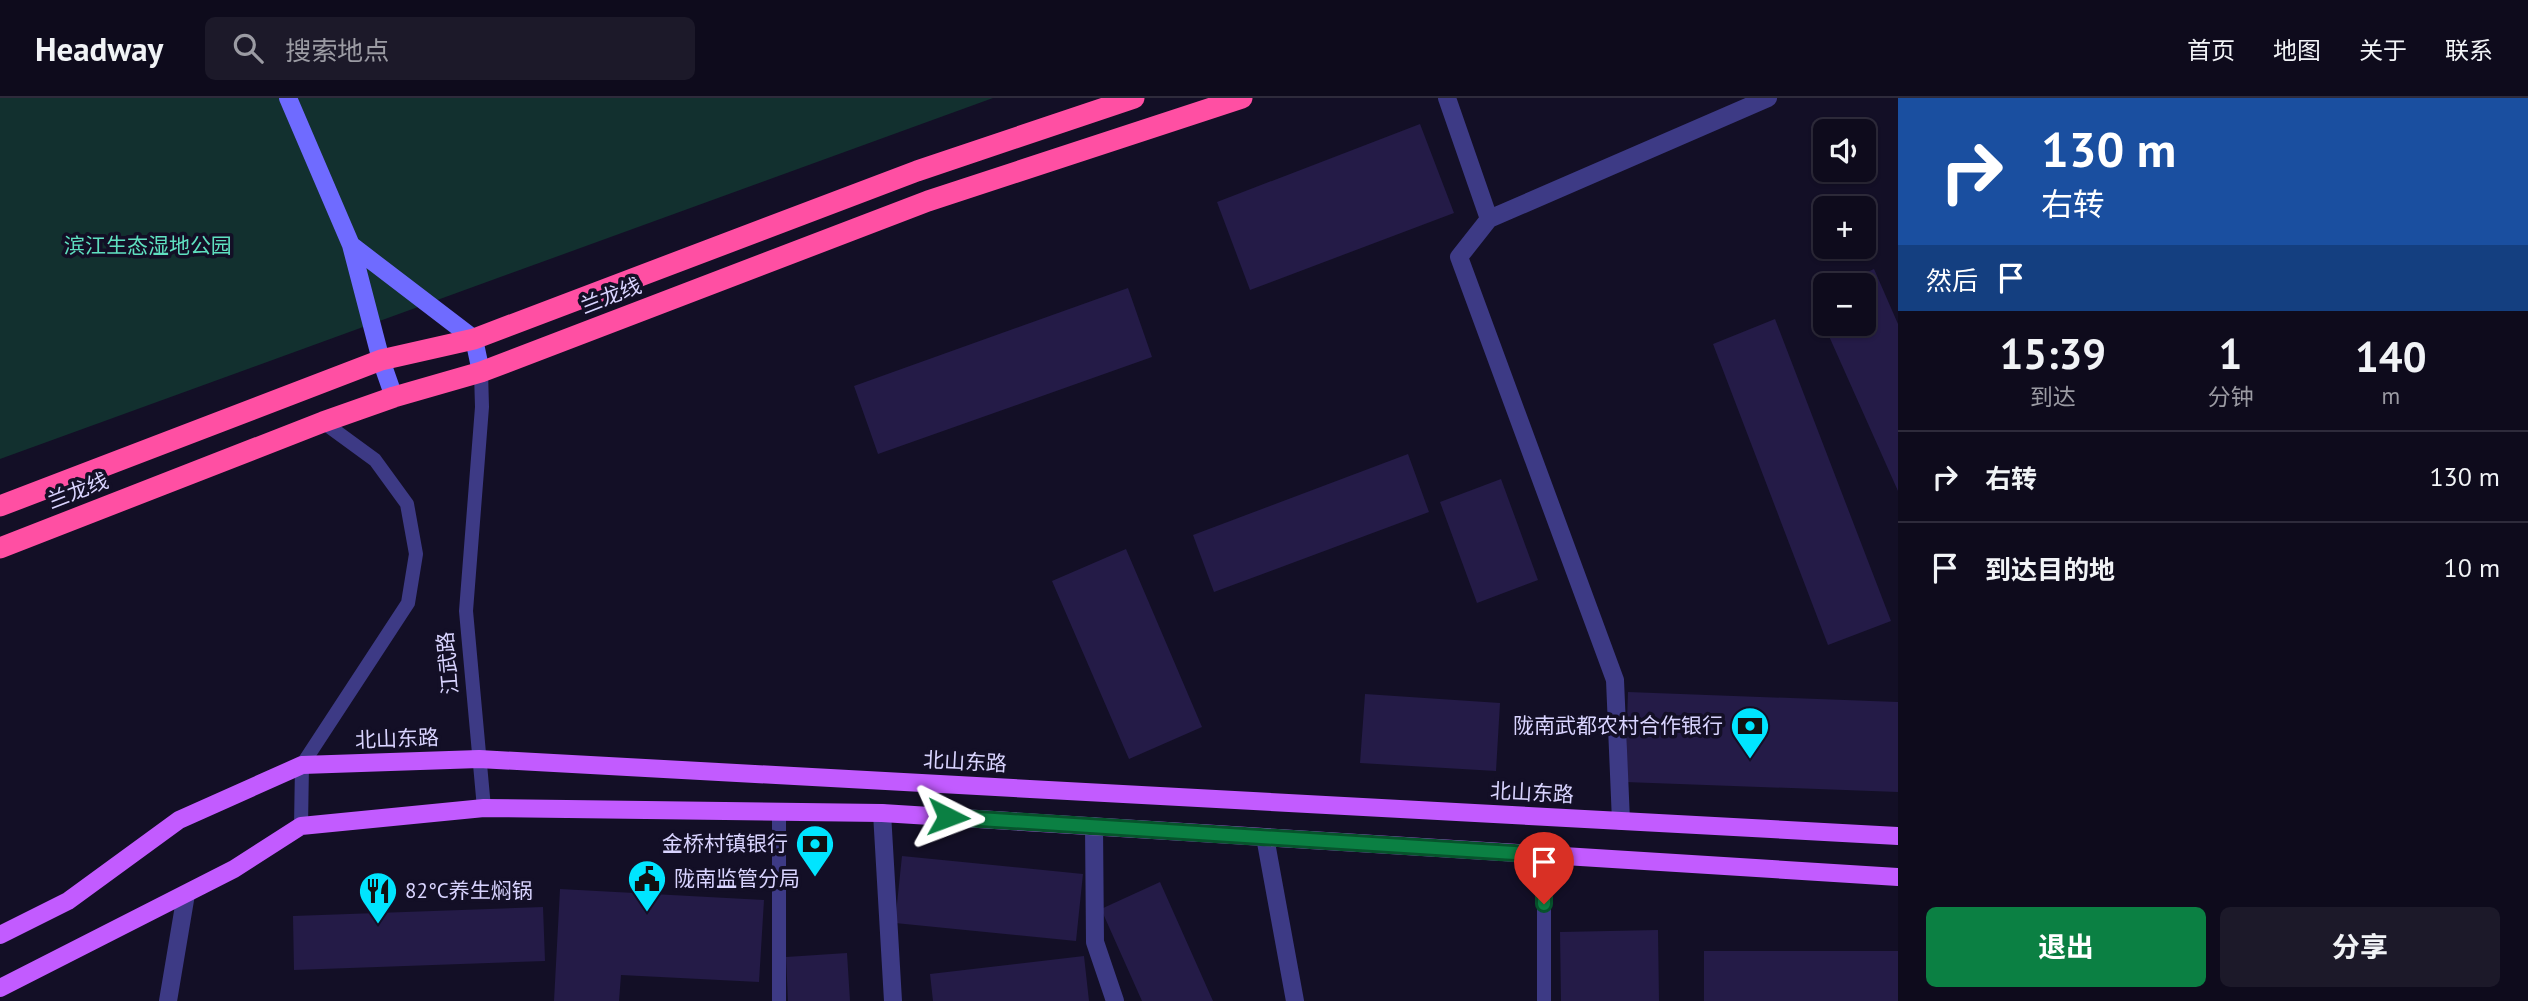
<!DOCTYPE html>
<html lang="zh">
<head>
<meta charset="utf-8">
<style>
	body { margin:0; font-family:"PT Sans","Noto Sans SC",sans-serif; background:#1c1929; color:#f1f3f6; height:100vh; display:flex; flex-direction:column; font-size:26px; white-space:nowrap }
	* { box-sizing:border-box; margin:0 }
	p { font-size:23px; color:#9b9ba3 }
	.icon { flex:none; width:38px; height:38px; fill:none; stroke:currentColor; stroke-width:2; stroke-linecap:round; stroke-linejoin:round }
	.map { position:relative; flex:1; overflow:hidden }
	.sheet { display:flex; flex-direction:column; background:#0e0b1c; width:630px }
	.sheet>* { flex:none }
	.top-card { background:#1a4fa0; color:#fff; overflow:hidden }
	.buttons { position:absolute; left:1813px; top:21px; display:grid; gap:14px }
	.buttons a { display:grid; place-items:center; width:63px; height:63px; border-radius:10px; background:#0e0b1c; box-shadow:0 2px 5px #0004,0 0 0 2px #2e2b3b; font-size:35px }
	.pin { position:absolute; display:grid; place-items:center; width:60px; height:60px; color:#fff; margin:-72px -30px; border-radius:50% 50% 50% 0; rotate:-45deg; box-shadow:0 0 7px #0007 }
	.pin .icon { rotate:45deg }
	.me { position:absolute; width:77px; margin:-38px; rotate:93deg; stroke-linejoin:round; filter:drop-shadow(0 0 5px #0008) }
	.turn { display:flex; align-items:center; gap:24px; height:147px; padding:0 28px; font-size:32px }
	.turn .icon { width:91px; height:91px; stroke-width:2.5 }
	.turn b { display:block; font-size:49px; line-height:60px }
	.then { display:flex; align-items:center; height:66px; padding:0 28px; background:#0003; gap:14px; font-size:26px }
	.eta { display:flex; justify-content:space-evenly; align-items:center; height:119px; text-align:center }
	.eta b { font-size:42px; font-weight:700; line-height:49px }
	.primary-button { display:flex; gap:14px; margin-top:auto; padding:14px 28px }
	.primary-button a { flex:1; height:80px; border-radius:10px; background:#0b8043; color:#fff; font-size:28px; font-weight:700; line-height:80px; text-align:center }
	.primary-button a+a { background:#1c1929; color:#f1f3f6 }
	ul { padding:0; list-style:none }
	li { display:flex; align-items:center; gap:21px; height:91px; padding:0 28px; border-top:2px solid #2e2b3b }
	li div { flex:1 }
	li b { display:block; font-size:26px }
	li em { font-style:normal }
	header { display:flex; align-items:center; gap:42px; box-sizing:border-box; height:98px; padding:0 35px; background:#0e0b1c; border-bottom:2px solid #2e2b3b }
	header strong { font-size:33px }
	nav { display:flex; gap:38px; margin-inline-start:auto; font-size:24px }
	.search { width:490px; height:63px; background:#1c1929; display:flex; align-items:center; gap:18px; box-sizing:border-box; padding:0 24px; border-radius:10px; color:#9b9ba3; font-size:26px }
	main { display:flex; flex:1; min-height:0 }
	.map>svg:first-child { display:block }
</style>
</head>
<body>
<header>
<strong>Headway</strong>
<div class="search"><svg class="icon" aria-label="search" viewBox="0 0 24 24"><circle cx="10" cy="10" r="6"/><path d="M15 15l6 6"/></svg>搜索地点</div>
<nav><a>首页</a><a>地图</a><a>关于</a><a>联系</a></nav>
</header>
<main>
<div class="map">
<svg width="1898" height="903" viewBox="0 0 1898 903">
	<rect width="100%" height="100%" fill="#130f26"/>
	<path fill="#12302f" d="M0 0H993L0 361Z"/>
	<path fill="#241b47" d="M1420 26 1454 115 1250 192 1217 104Z
		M1874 171 1898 226V393L1812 200 1825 194V226H1864V187H1839Z
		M1128 190 1152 259 878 356 854 288Z
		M1775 221 1891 523 1828 547 1713 246Z
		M1408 356 1429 414 1214 494 1193 437Z
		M1501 381 1538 482 1477 505 1440 404Z
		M1126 451 1202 629 1129 661 1052 483Z
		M1628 594 1898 604V694L1625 684Z
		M1365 596 1500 605 1496 673 1360 665Z
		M902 758 1083 776 1076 843 895 825Z
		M1160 784 1213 903H1142L1101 811Z
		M560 791 764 802 759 884 621 877 619 903H554Z
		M543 809 545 863 294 872 293 818Z
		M1658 832 1659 903H1561L1560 834Z
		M1704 853H1898V903H1704Z
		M847 855 850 903H788L786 859Z
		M1084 858 1089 903H933L930 876Z"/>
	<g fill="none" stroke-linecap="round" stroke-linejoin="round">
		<path stroke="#3d3a85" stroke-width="14" d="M481 274 482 309 466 513 484 710
			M779 714V903
			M301 728 302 667 408 505 416 456 407 406 375 362 323 324
			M1544 903V757"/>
		<path stroke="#3d3a85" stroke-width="18" d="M1447 0 1489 121 1768 0
			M1489 121 1459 159 1615 582 1621 723
			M882 715 893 903
			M1094 728 1095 844 1115 903
			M1265 739 1295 903
			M168 903 186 796"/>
		<path stroke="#6f6bff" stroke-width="18" d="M288 0 351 147 381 262 394 299
			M351 147 474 241 481 274"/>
		<path stroke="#c25bff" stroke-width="18" d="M0 837 68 803 179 722 302 667 479 661 1898 738
			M0 890 234 771 301 728 484 710 882 715 1898 779"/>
		<path stroke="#ff4fa3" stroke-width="21" d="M0 408 381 262 474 241 917 73 1134 0
			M0 450 323 324 394 299 481 274 928 103 1242 0"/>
	</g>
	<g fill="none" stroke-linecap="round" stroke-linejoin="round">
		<g stroke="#07532c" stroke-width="18">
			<path id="route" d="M948 719 1544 757V806"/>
		</g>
		<use href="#route" stroke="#0b8043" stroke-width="12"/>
	</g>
	<defs>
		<g id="bank-pin" transform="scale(2.0125)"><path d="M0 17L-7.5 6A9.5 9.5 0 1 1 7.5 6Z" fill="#00e5ff" stroke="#130f26"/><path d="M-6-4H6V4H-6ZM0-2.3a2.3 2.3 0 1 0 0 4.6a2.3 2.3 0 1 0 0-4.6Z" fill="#111"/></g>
		<g id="civic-pin" transform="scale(2.0125)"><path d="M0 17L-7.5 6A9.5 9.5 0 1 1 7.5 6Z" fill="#00e5ff" stroke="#130f26"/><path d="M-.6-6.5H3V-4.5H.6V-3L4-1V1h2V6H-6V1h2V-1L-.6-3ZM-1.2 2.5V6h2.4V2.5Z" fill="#111"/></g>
		<g id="restaurant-pin" transform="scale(2.0125)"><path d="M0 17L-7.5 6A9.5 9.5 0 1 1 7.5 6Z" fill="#00e5ff" stroke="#130f26"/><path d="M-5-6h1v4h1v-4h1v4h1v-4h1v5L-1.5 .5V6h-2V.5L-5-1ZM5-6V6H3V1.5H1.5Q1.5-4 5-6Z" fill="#111"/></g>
	</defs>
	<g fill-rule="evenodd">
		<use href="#bank-pin" x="1750" y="628"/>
		<use href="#bank-pin" x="815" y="746"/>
		<use href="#civic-pin" x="647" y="781"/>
		<use href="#restaurant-pin" x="378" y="793"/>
	</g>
	<g text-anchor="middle" stroke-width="7" stroke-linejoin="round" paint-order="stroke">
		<g font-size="21" fill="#5fe0c0" stroke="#130f26">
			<text x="148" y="155">滨江生态湿地公园</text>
		</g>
		<g font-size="21" fill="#d9d4ff" stroke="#130f26">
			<text transform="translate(611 198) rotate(-21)" y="7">兰龙线</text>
			<text transform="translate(78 393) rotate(-21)" y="7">兰龙线</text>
			<text transform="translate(448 565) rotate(-95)" y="7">江武路</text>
			<text transform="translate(397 641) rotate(-2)" y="7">北山东路</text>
			<text transform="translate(965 664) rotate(3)" y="7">北山东路</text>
			<text transform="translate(1532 695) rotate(3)" y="7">北山东路</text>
		</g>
		<g font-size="21" fill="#d9d4ff" stroke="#130f26" text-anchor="end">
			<text x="1723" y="635">陇南武都农村合作银行</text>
			<text x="788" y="753">金桥村镇银行</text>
			<text x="674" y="788" text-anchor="start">陇南监管分局</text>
			<text x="405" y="800" text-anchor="start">82°C养生焖锅</text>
		</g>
	</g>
</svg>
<div class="buttons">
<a><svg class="icon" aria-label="sound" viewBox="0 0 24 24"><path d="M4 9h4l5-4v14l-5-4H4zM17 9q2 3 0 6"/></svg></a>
<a>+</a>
<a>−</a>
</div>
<div class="pin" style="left:1544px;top:806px;background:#d93025"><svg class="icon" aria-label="arrive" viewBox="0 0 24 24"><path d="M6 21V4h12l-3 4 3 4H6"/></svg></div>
<svg class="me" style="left:948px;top:719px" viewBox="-20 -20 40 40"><path d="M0-17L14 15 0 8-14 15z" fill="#0b8043" stroke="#fff" stroke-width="4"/></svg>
</div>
<section class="sheet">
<div class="top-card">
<div class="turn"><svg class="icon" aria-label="right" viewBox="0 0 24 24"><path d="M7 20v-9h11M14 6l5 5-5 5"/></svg><div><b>130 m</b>右转</div></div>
<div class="then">然后<svg class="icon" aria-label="arrive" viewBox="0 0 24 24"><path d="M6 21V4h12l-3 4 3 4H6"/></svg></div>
</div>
<div class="eta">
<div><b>15:39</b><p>到达</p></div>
<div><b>1</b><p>分钟</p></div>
<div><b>140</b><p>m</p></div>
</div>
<ul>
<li><svg class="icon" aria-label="right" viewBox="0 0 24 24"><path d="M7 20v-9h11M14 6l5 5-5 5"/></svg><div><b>右转</b></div><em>130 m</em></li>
<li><svg class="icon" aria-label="arrive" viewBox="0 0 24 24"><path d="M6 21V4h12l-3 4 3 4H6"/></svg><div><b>到达目的地</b></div><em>10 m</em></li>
</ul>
<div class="primary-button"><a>退出</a><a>分享</a></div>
</section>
</main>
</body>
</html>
